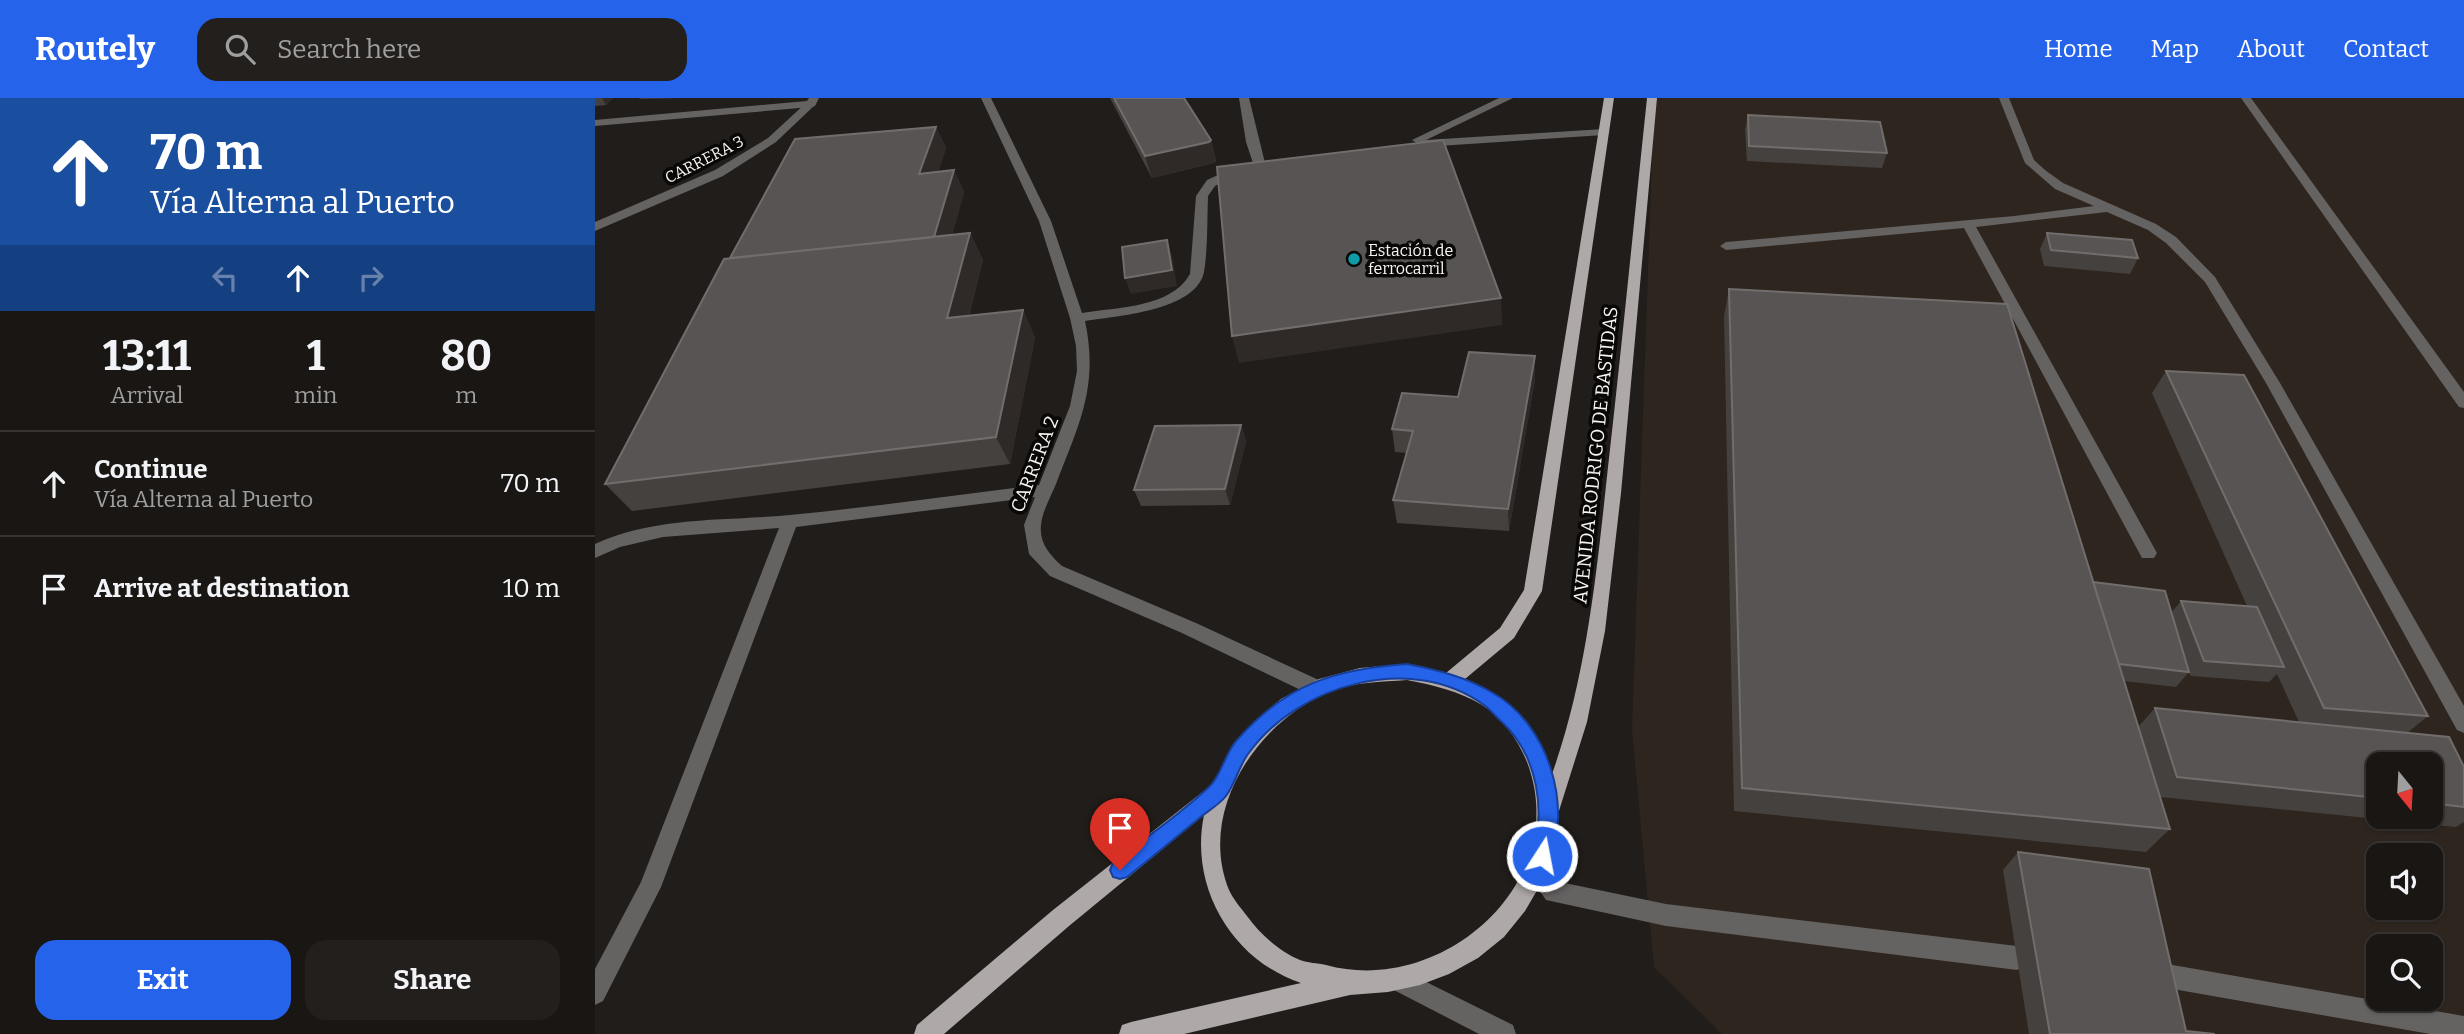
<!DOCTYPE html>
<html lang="en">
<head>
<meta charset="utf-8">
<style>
	body { margin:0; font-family:Bitter,serif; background:#221f1d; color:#f1f3f6; height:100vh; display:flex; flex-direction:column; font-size:26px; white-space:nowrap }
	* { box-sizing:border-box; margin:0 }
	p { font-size:23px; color:#9f9fa0 }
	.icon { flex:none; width:38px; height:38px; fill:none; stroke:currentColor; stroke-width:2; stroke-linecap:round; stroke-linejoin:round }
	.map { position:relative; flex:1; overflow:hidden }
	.side { display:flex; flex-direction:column; background:#191614; width:595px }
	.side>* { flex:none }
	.guide { background:#1a4fa0; color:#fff; overflow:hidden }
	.needle { width:46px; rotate:162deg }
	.buttons { position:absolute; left:1771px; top:654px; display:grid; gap:14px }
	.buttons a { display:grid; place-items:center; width:77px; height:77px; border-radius:14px; background:#191614; box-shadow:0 2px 5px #0004,0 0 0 2px #373534; font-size:35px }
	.pin { position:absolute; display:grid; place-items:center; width:60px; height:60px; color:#fff; margin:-72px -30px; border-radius:50% 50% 50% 0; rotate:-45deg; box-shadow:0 0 7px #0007 }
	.pin .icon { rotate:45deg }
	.me { position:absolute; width:77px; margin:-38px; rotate:11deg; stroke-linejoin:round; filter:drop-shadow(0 0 5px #0008) }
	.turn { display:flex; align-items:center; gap:24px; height:147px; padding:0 35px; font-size:32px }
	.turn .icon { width:91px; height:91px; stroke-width:2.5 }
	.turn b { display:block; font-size:49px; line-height:60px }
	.lanes { display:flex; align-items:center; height:66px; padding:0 35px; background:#0003; justify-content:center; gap:35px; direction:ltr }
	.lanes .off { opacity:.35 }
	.eta { display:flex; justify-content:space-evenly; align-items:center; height:119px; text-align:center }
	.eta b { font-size:42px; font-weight:700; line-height:49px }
	.action { display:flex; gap:14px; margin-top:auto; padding:14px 35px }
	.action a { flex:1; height:80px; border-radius:21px; background:#2563eb; color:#fff; font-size:28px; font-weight:700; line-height:80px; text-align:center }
	.action a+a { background:#221f1d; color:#f1f3f6 }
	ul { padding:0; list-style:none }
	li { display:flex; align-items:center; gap:21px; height:105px; padding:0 35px; border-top:2px solid #373534 }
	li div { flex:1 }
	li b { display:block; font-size:26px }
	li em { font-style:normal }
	header { display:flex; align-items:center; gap:42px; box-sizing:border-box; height:98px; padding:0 35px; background:#2563eb; color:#fff }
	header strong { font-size:33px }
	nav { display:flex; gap:38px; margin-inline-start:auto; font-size:24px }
	.search { width:490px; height:63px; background:#221f1d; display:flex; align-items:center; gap:18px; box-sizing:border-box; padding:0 24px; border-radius:21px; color:#9f9fa0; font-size:26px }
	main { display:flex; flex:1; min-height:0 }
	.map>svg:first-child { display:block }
</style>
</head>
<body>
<header>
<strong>Routely</strong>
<div class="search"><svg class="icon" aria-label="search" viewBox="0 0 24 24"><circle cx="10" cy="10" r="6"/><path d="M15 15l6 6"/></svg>Search here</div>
<nav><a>Home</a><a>Map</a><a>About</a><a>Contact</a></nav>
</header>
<main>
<section class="side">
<div class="guide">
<div class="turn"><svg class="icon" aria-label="ahead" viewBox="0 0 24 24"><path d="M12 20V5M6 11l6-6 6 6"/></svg><div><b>70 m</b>Vía Alterna al Puerto</div></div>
<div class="lanes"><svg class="icon off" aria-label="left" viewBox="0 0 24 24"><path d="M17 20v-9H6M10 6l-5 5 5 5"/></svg><svg class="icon" aria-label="ahead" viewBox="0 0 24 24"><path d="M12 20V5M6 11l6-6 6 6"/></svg><svg class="icon off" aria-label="right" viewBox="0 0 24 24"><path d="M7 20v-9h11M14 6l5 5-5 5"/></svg></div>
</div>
<div class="eta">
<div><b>13:11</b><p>Arrival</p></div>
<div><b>1</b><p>min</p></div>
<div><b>80</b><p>m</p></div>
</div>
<ul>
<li><svg class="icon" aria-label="ahead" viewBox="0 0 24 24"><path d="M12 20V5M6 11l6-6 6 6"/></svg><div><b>Continue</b><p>Vía Alterna al Puerto</p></div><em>70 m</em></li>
<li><svg class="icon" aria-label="arrive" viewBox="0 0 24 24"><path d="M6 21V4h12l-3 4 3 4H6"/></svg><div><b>Arrive at destination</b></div><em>10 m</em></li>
</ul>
<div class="action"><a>Exit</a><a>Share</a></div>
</section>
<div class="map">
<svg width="1869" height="936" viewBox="0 0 1869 936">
	<rect width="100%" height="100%" fill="#211d1a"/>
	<path fill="#2d251e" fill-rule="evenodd" d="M1059 0H1869V936H1127L1059 869 1037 632ZM1783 667H1836V719H1783ZM1783 758H1836V810H1783ZM1783 849H1836V901H1783Z"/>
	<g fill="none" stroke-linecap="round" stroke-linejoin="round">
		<path fill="#656262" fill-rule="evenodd" d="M386 0H396L456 123 487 215C522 209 576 210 595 176L601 98 612 82 641 69 651 72 620 88 613 98C612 123 613 150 609 174 601 213 521 218 490 223 504 289 484 326 461 386 456 398 447 414 446 427 444 445 455 457 467 468L601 525 728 584 731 590 728 596 721 598 714 596 587 535 455 478 434 456 429 427 440 399 201 429 66 789 8 903 0 907V871L46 784 184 430 68 439 25 449 0 460V446C61 418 130 423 195 417 278 409 361 397 444 387L475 308 482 273 481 248 475 220 444 123Z
			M644 0H654L670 65 668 67 658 65 651 44Z
			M904 0H918L831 42 1009 31 1015 34 1009 37 828 49 817 42Z
			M1404 0H1414L1439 62 1450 72 1468 85 1561 126 1581 139 1620 179 1685 285 1869 608V635L1862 632 1671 285 1610 184 1571 145 1553 132 1512 114 1381 129 1562 455 1559 460H1547L1369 130 1131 152 1125 148 1131 144 1419 118 1499 108 1460 91 1430 65Z
			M1646 0H1656L1869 294V310L1864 309Z
			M212 4 221 6 181 44 128 78 0 133V124L120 72 173 40Z
			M942 763 950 766 965 784 1071 806 1422 848 1430 852 1434 860 1430 868 1422 872 1071 828 951 802 931 773 934 766Z
			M1555 863 1869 918V936H1835L1555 887 1547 883 1543 875 1547 867Z
			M803 870 918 927 921 936H884L795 890 791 882 795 874Z"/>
		<path fill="#656262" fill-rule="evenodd" d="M214 0H224L220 8 216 9 0 28V22L212 3Z"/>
		<path fill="#aea8a8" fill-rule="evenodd" d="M1009 0H1019L947 493 919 540 870 581C917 599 939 631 957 676 992 578 1002 471 1013 369 1027 246 1039 123 1052 0H1062L1026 395 1010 533 992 624 963 716 960 746 947 784 930 813 909 839 883 860 854 876 825 887 793 894 755 897 589 936H524L527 927 536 924 706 885C637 862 594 789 609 717L474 828 349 936H319L322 927 458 812 619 685 642 643 662 621 686 601 724 581 765 570 812 566 851 575 905 530 929 492ZM812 582C838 587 864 593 887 607 908 620 923 642 932 664 978 784 847 899 731 867 722 865 713 865 705 862 685 854 665 836 652 818 646 810 638 801 634 792 602 713 662 624 734 594 758 584 786 584 812 582Z"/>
	</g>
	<path fill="#45413f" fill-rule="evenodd" d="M0 0H18L11 7 0 8Z
		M44 0H87L45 1Z
		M515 0H589L616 42 621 63 619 65 557 80Z
		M1153 17 1292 55 1287 70 1152 63 1150 32Z
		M341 29 351 50 343 74 359 72 369 94 357 137 375 135 388 162 374 218 428 212 440 240 415 366 37 413 10 386 135 160Z
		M1452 135 1543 160 1535 176 1449 168 1445 151Z
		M1134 191 1498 484 1576 515 1586 503 1652 508 1557 295 1571 273 1833 618 1812 635 1869 669V724L1861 729 1565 699 1575 731 1551 754 1139 713 1129 218ZM1594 574 1596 578 1674 584 1682 576 1704 624 1560 610 1543 629 1529 583 1581 589ZM1783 667H1836V719H1783Z
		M940 258V281L914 433 802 425 798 402 812 355 800 354 797 331 863 299Z
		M646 327 651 343 635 407 546 408 539 392Z
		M1423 754 1591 933 1620 936H1434L1408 772Z"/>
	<path fill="#2f2a28" d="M7 0H18L11 7Z
		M341 29 351 50 335 97 324 76Z
		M616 42 621 63 619 65 557 80 550 58Z
		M359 72 369 94 349 165 338 143Z
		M375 135 388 162 366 248 352 220Z
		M572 142 577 158 582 188 536 196 530 180Z
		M906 200 907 227 644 265 637 238Z
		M428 212 440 240 415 366 401 339Z
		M940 258V281L914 433 913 411Z
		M646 327 651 343 635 407 630 391Z"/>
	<path fill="#585453" stroke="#716d6c" stroke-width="2" d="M519 0H589L616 42 614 44 550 58Z
		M1153 17 1285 24 1292 55 1154 48Z
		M341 29 324 76 359 72 339 139 135 160 200 41Z
		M848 42 906 200 637 238 622 69Z
		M375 135 352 220 428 212 401 339 10 386 129 161Z
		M1452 135 1537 142 1543 160 1456 152Z
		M572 142 577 172 530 180 527 149Z
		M1134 191 1412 206 1575 731 1147 690Z
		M874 254 940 258 913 411 798 402 818 333 797 331 807 295 863 299Z
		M1571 273 1649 277 1833 618 1729 610Z
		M646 327 630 391 539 392 560 328Z
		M1498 484 1570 493 1594 574 1524 566Z
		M1586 503 1662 509 1689 569 1609 563Z
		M1560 610 1854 639 1869 669V709L1836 705V667H1783V700L1582 679Z
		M1423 754 1554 771 1591 933 1620 936H1455Z"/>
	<path fill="#2563eb" stroke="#184099" stroke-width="2" d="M812 566C843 572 871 579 898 595 953 626 978 708 954 765L947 767 940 765 937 758C951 713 943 659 908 625 902 620 896 612 889 607 817 554 703 586 653 656 644 668 640 686 631 698 624 707 611 714 602 722 579 741 556 760 532 779L525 781 518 779 515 772 518 765C550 740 586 716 615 688 627 676 630 655 642 642 691 586 740 571 812 566Z"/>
	<circle fill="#0f9aa8" stroke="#090807" stroke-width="2.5" cx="759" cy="161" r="7"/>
	<g text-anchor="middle" stroke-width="7" stroke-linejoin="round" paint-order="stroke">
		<g font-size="16" fill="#f7f4f2" stroke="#090807">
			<text transform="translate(109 61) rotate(-27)" y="6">CARRERA 3</text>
		</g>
		<g font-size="16" fill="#f7f4f2" stroke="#090807" text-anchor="start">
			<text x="773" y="158">Estación de<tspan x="773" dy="18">ferrocarril</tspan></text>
		</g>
		<g font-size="19" fill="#f7f4f2" stroke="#090807">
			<text transform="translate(1000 357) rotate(-84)" y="7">AVENIDA RODRIGO DE BASTIDAS</text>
			<text transform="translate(439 366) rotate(-69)" y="7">CARRERA 2</text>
		</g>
	</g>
</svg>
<div class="buttons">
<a><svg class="needle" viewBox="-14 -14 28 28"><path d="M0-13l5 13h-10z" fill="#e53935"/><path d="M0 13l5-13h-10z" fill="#9f9fa0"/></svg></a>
<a><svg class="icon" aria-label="sound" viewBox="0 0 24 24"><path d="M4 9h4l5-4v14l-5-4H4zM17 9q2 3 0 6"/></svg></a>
<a><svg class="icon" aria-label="search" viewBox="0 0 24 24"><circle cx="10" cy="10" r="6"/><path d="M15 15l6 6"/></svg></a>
</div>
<div class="pin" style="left:525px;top:772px;background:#d93025"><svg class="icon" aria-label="arrive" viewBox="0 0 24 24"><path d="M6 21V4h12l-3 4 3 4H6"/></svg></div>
<svg class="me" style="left:947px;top:758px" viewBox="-20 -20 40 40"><circle r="17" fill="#2563eb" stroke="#fff" stroke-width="3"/><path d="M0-11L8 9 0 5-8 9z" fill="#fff"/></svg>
</div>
</main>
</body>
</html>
